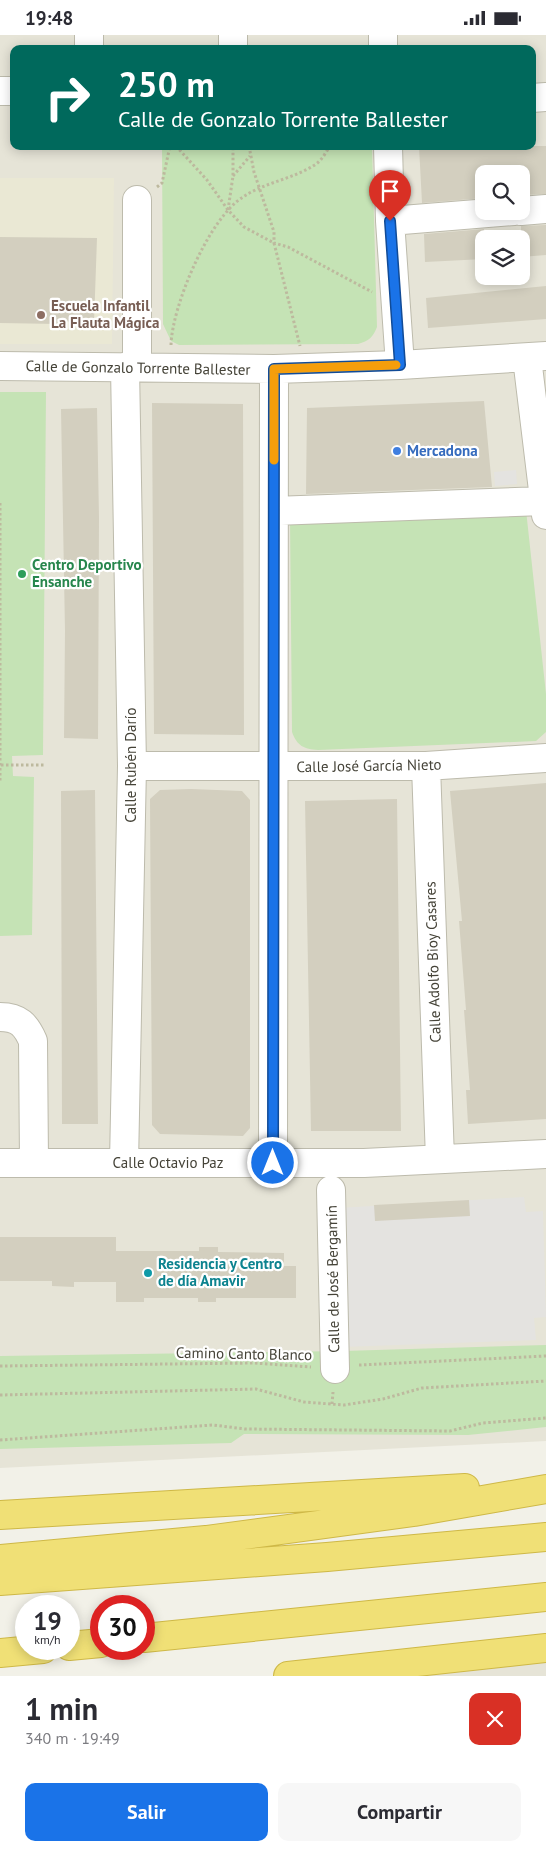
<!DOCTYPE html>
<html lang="es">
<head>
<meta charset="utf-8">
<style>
	body { margin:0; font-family:"PT Sans",sans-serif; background:#f7f7f7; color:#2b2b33; height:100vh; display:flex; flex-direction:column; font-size:19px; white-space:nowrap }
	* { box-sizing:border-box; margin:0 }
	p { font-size:16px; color:#7c7c81 }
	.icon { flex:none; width:28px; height:28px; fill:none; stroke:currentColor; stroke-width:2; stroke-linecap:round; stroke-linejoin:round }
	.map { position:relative; height:1641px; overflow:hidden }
	.panel { display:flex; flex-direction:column; background:#fff; flex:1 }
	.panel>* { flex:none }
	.banner { position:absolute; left:10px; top:10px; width:526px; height:105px; border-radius:10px; box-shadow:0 2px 12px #0003; background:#00695c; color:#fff; overflow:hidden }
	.controls { position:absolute; left:475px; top:130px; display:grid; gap:10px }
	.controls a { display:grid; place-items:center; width:55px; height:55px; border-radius:10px; background:#fff; box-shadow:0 2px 12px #0003; font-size:25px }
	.speed { position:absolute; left:15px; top:1560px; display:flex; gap:10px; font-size:25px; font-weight:700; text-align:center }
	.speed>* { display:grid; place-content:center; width:65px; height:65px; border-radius:50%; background:#fff; box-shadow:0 2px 12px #0003; line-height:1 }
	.speed small { font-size:12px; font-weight:400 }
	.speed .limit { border:8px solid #d22; background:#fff; color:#111 }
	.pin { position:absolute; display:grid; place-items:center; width:42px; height:42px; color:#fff; margin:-51px -21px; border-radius:50% 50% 50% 0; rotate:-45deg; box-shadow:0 0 5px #0007 }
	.pin .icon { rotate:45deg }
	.me { position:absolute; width:55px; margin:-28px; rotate:0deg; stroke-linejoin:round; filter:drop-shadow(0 0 4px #0008) }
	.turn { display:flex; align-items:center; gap:18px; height:105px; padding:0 25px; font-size:22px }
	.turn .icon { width:65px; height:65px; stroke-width:2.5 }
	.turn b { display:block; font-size:35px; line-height:42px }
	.round { display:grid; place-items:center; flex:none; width:52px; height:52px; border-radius:10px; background:#f7f7f7 }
	.headline { display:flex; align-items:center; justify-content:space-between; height:85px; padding:0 25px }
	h1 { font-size:30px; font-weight:700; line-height:38px }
	.action { display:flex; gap:10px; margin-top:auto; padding:10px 25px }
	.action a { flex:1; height:58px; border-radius:10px; background:#1a73e8; color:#fff; font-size:20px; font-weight:700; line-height:58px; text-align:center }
	.action a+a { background:#f7f7f7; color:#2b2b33 }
	.status { display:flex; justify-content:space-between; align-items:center; height:35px; padding:0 25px; background:#fff; direction:ltr }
	.status svg { height:14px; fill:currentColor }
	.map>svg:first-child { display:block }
</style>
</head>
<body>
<div class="status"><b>19:48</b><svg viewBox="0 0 49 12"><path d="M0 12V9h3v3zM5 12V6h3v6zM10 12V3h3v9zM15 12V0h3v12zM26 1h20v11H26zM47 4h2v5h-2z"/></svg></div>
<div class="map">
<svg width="546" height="1641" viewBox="0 0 546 1641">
	<rect width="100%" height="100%" fill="#f2f1e8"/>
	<path fill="#e6e4d7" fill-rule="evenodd" d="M0 0H546V1406L0 1433ZM14 14H532V111H14ZM484 139H521V176H484ZM484 204H521V241H484Z
		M546 1623V1641H291Z"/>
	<path fill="#eae8d4" d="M0 143H114L112 309H0Z"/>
	<path fill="#c5e3b5" d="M162 111H372L377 292C373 302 369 306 358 309L179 310 171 306 163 289Z
		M0 357H46L43 720 12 721 13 741 34 742 32 900 0 901Z
		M526 475 546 659V697L536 706 318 715C304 714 297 711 292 697L290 483Z
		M546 1310V1392L468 1400 244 1399 231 1408 0 1414V1321L343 1316Z"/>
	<path fill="#e4e3e0" d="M516 435 517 449 495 451 494 437Z
		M524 1162 526 1177 543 1176 546 1282 534 1283 536 1305 342 1312 338 1173Z"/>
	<path fill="#d3cfbf" d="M419 111H546V159L521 160V139H484V163L422 168Z
		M546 190V220L521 222V191Z
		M484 194V224L425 227 424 199Z
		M0 202 97 203 94 288 58 286V289L0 288Z
		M546 251V284L428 293 426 263Z
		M484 366 492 452 306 459 307 373Z
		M152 368 243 369 244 700 154 699Z
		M97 373 99 483 98 704 64 703 65 596 61 374Z
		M546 748V1084L468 1089 466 1055H470L464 975H466L459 886H462L450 756Z
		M191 754 242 756 250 765V1093L243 1101 160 1099 152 1090 150 764 160 755Z
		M95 755 98 1089H62L61 756Z
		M397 764 401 1096H311L305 766Z
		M469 1165 470 1181 375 1186 374 1170Z
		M0 1202H116V1216H199V1212H218V1217L284 1218V1231H296V1263H216V1267H198V1263H144V1267H116V1247H74V1252L52 1251V1246H0Z"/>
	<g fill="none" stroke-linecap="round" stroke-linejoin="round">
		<g stroke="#bdbbac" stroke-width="30">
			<path id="minor" d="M89 0V14
				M233 0V14
				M383 0V14
				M0 56H14
				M532 63 546 62
				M388 111 390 186 400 330
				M521 176 546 174
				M390 186 514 176
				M527 323 546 480
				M0 331 274 334 400 330 546 321
				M137 332V165
				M274 476 544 466
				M132 731H426L546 723
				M426 731 440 1124
				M0 982C19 982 26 990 33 1006L34 1128
				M0 1128H364L546 1119
				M124 1128 132 731 125 332
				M273 1128 274 334
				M331 1155 335 1334"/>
		</g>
		<g stroke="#ceb847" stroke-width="30">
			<path id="highway" d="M0 1480 465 1453
				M0 1524 206 1505 414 1477 546 1454
				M0 1546 327 1522 546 1502
				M144 1603 546 1562
				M69 1611 101 1608
				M0 1618 43 1614
				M288 1641 546 1613"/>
		</g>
		<path stroke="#bdb99e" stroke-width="3" stroke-dasharray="2.5 2.5" stroke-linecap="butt" d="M176 111 207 145 228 175 244 192 274 208 300 311
			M249 111 254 137 274 197V208L288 212 372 257
			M233 141 250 121
			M157 152 162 148 170 111
			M228 175 233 141V111
			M171 310C172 271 209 183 243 162 265 147 294 144 316 129 322 125 326 117 330 111
			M0 468V748
			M1 730H45
			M359 1330 546 1321
			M0 1331 254 1328 311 1332
			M0 1360 256 1354 304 1367 344 1370 383 1364 422 1353 546 1346
			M332 1369 333 1357
			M0 1405 213 1390 245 1394 450 1396 483 1388 546 1383"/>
		<use href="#minor" stroke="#fff" stroke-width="28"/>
		<use href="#highway" stroke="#f0e076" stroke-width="28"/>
	</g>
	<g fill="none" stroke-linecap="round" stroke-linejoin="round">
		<g stroke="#114b97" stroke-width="12">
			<path id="route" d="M273 1128 274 334 400 330 390 186"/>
		</g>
		<use href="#route" stroke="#1a73e8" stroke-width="9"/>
		<path stroke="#f59e0b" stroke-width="9" d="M274 425V334L396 330"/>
	</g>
	<circle fill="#8d6e63" stroke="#fff" stroke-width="2" cx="41" cy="280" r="5"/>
	<circle fill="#3f7fe0" stroke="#fff" stroke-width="2" cx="397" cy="416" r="5"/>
	<circle fill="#2e9e5b" stroke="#fff" stroke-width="2" cx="22" cy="539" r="5"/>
	<circle fill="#0f9aa8" stroke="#fff" stroke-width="2" cx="148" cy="1238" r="5"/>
	<g text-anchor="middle" stroke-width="4.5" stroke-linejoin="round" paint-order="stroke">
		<g font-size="15" font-weight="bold" fill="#785e54" stroke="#fff" text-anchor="start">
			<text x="51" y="276">Escuela Infantil<tspan x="51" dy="17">La Flauta Mágica</tspan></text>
		</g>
		<g font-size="15" fill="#454338" stroke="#fff">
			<text transform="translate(138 333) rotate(1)" y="5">Calle de Gonzalo Torrente Ballester</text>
			<text transform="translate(131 730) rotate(-90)" y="5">Calle Rubén Darío</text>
			<text transform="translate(369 731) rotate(-1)" y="5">Calle José García Nieto</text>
			<text transform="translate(433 927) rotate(-92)" y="5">Calle Adolfo Bioy Casares</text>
			<text x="168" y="1133">Calle Octavio Paz</text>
			<text transform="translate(333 1244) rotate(-91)" y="5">Calle de José Bergamín</text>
			<text transform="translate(244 1319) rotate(1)" y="5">Camino Canto Blanco</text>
		</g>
		<g font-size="15" font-weight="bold" fill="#366cbe" stroke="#fff" text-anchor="start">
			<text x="407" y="421">Mercadona</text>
		</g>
		<g font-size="15" font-weight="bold" fill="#27864d" stroke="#fff" text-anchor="start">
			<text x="32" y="535">Centro Deportivo<tspan x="32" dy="17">Ensanche</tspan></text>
		</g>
		<g font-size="15" font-weight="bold" fill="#0d838f" stroke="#fff" text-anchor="start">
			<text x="158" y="1234">Residencia y Centro<tspan x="158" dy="17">de día Amavir</tspan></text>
		</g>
	</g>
</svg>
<div class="controls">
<a><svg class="icon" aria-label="search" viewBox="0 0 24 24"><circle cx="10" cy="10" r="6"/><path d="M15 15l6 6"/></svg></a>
<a><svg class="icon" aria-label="layers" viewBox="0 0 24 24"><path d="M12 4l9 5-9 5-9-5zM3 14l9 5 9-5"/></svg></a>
</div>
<div class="speed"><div>19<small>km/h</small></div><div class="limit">30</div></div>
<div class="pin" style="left:390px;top:186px;background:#d93025"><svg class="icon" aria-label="arrive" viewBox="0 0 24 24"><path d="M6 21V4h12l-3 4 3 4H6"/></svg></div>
<svg class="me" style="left:273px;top:1128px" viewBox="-20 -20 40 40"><circle r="17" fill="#1a73e8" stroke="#fff" stroke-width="3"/><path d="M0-11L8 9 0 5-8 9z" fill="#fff"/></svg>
<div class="banner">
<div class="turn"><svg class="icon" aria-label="right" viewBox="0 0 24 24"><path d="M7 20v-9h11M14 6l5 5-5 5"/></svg><div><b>250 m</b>Calle de Gonzalo Torrente Ballester</div></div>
</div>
</div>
<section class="panel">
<div class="headline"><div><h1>1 min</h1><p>340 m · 19:49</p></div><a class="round" style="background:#d93025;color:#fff"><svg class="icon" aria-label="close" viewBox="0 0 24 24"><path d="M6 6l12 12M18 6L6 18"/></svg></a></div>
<div class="action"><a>Salir</a><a>Compartir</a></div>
</section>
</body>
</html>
